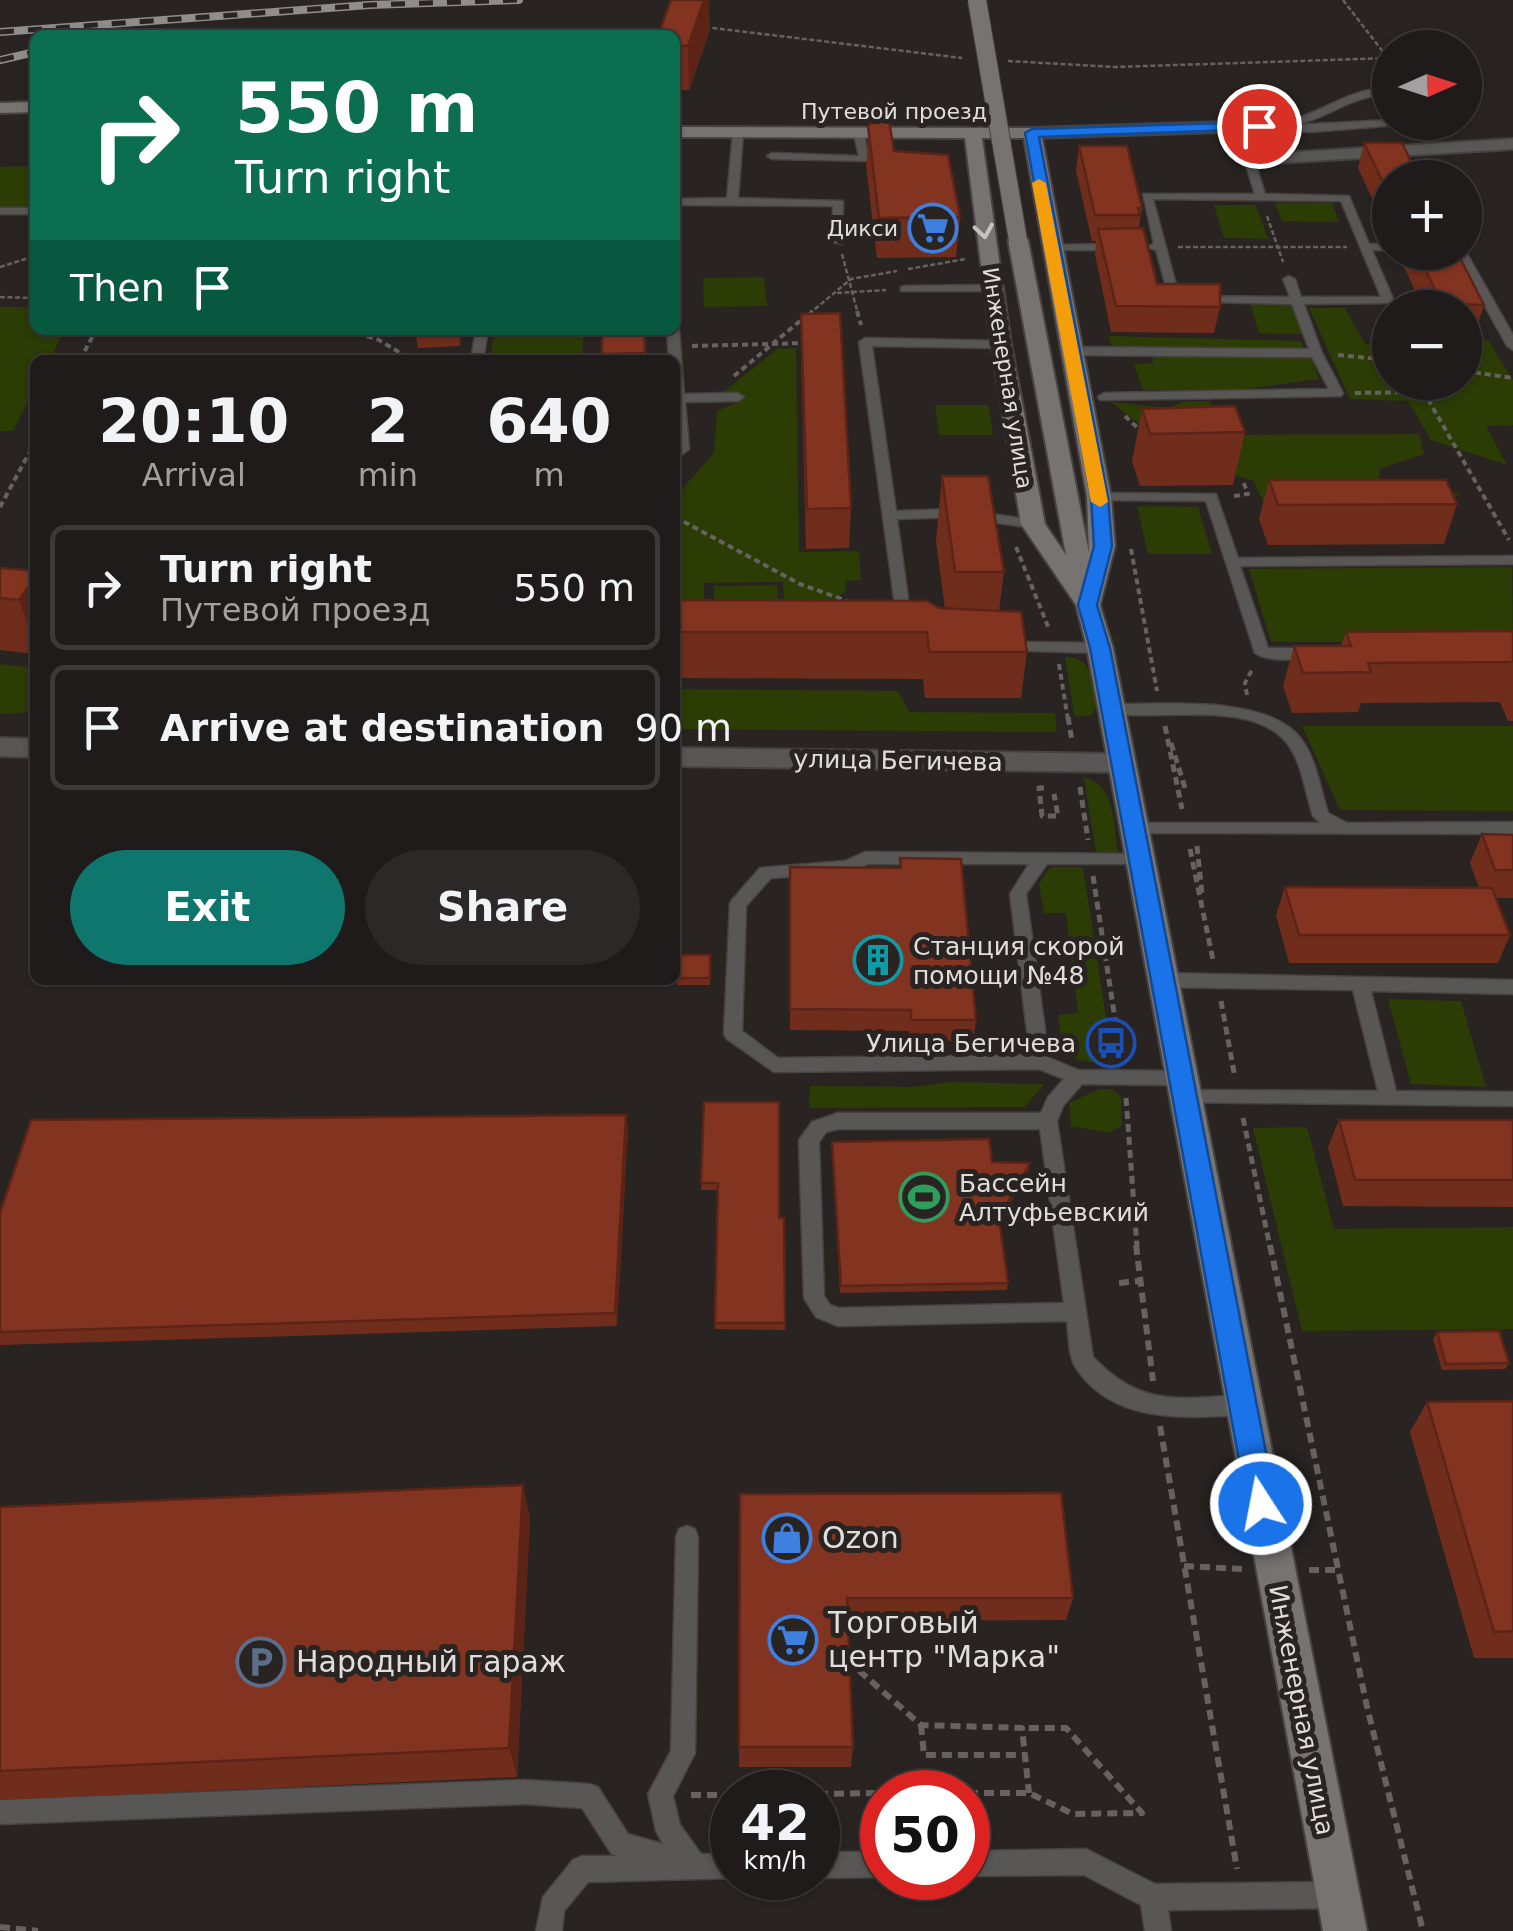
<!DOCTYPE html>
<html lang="en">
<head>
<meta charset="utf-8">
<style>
	body { margin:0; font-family:"DejaVu Sans",sans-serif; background:#2c2827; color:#f1f3f6; height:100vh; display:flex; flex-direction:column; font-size:38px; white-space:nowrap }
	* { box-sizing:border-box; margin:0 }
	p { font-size:32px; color:#a1a1a2 }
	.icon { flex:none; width:55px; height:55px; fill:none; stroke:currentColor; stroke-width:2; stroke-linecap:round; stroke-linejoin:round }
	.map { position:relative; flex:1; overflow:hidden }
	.side { position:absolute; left:30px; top:355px; width:650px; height:630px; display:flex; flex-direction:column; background:#1f1b1a; border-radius:15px; box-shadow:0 2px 8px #0004,0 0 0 2px #3c3939 }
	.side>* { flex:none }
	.banner { position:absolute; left:30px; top:30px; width:650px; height:305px; border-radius:15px; box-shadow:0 2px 8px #0004,0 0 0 2px #3c3939; background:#0b6e4f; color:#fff; overflow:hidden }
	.needle { width:65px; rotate:87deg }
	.tools { position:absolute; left:1372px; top:30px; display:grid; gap:20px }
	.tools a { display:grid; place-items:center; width:110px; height:110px; border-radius:50%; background:#1f1b1a; box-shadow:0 2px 8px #0004,0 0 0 2px #3c3939; font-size:50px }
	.speed { position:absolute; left:710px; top:1770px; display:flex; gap:20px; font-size:50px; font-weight:700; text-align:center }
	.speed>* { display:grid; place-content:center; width:130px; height:130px; border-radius:50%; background:#1f1b1a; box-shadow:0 2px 8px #0004,0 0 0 2px #3c3939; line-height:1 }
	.speed small { font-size:25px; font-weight:400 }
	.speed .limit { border:15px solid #d22; background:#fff; color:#111 }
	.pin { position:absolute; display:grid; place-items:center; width:85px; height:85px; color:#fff; margin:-42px; border:5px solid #fff; border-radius:50%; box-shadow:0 2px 10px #0007 }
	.me { position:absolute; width:110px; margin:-55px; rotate:349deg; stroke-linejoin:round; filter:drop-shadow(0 0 8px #0008) }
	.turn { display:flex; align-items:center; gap:35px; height:210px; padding:0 40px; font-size:45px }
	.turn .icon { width:130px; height:130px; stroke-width:2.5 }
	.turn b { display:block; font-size:70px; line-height:85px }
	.then { display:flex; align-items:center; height:95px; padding:0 40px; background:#0003; gap:20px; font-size:38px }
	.eta { display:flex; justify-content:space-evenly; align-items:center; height:170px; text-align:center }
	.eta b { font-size:60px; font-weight:700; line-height:70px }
	.action { display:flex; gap:20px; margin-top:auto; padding:20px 40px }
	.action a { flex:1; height:115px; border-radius:60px; background:#0f766e; color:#fff; font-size:40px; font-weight:700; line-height:115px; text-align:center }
	.action a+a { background:#2c2827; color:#f1f3f6 }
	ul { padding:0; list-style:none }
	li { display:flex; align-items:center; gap:30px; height:125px; margin:0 20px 15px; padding:0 20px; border:5px solid #3c3939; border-radius:15px }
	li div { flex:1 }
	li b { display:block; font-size:38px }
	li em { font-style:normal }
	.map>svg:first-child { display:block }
</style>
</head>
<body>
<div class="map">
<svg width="1513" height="1931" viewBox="0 0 1513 1931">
	<rect width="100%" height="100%" fill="#292422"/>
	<path fill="#2c3c05" d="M35 166V207L0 208V167Z
		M1275 203H1332L1339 222 1282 221Z
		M1214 205H1256L1268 239 1224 238Z
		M764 277 767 306 704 307 703 278Z
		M1250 303H1292L1303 334 1259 333Z
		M0 307H35V330H65L49 360H35V388L13 431H0Z
		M1309 308H1345L1365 344H1390V382H1465V341L1488 340 1513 380V425L1486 426 1507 465 1431 440 1408 401 1350 399Z
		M494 330H584L582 356H491Z
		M1108 336 1301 341 1304 349 1112 347Z
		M796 348 799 552 859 551 861 580 845 581 846 591 815 613 785 614 783 582 704 583V611L675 613V497L714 453 717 411 738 402 743 394 722 393 777 349Z
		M1153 356 1311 357 1319 379 1237 390H1143L1134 364 1153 363Z
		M1185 401H1210L1225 435 1419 434 1424 454 1379 469V482L1460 494 1437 509 1267 510 1253 480C1198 469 1155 437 1111 402L1168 408Z
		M935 405H988L993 435H939Z
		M1137 506 1198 507 1212 554H1148Z
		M1512 567 1513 642H1271L1249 569Z
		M777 585 779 610 714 611V586Z
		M1065 657C1095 657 1092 684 1096 708L1091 715 1075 717Z
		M0 664 35 668V702L30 712 0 714Z
		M675 689 898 691 909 712 1055 713 1057 732 675 729Z
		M1302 726H1513V811L1340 810Z
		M1084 777C1116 785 1113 824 1118 852H1096Z
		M1050 867H1083L1113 1063C1069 1063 1063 1058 1058 1015L1078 1013 1066 913H1044L1039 883Z
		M1388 999 1461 1001 1486 1087 1411 1084Z
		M951 1082 1044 1084 1025 1107 809 1108 810 1086 913 1087Z
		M1099 1089H1112L1121 1097 1122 1125 1110 1133 1071 1126 1069 1103Z
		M1307 1127 1334 1229 1513 1227V1329L1302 1331 1253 1128Z"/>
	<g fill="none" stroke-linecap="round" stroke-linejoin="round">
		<g stroke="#464240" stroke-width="3">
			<path id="lane" d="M1374 89H1390V95C1352 94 1330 118 1294 125L1390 120V122L1410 124 1310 132 1259 129 1254 126 1259 123 1294 125 1289 122 1290 120C1320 113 1343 94 1374 89Z
				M738 130 743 133 738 198 843 201 842 244 832 242 833 206 675 205V199L727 198 733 133Z
				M859 132 864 135 869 161 772 159 767 156 772 153 859 156 854 135Z
				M1276 155 1280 156V160L1255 162 1265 194 1349 196 1369 244H1390V250H1372L1394 301 1392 303 1304 304 1322 353 1343 393 1341 396 1100 400 1098 397 1104 393 1329 389 1312 357 1073 355 1067 351 1073 347 1309 349 1292 304 1170 301 1156 250 1147 247 1154 244 1143 194H1255L1244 159 1249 156ZM1153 199 1341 201 1381 297H1301L1295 279 1289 276 1283 279 1290 297 1179 296Z
				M0 208H35V214H0Z
				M1053 245 1117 244 1123 247 1117 250H1049V246Z
				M1455 252H1466L1513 335V350L1507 346Z
				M905 286 993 285 999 288 993 291H901V287Z
				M675 327 679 330 684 394 738 393 744 397 738 401 685 402 689 449 675 460V360H669L667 330H675Z
				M476 330H488L483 360H471Z
				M865 338 1005 341 1007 344 1001 348 872 346 896 511 956 509 1033 520 1040 524 1033 528 956 517 897 519 911 620 904 624 897 620 859 342Z
				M1099 493 1216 494 1238 558 1513 556V564L1240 566 1268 648H1313L1320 653C1307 662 1268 662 1255 653L1206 501 1094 500V494Z
				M1006 642 1100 643 1107 648 1100 653 1001 650V644Z
				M1112 704C1162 705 1257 695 1296 733 1315 752 1320 787 1328 813L1347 823 1513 822V834L1128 833 1126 829 1128 825 1134 823H1321L1313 816C1305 793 1302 762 1287 743 1251 698 1156 722 1107 713L1104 709Z
				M865 852 1145 854 1147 858 1145 862 1139 864H1047L1026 894 1049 1058 1078 1070 1181 1071 1188 1073 1190 1078 1188 1083 1181 1085 1082 1084 1063 1106 1057 1121 1093 1357C1141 1407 1177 1399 1242 1395L1250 1398 1253 1405 1250 1412 1242 1415C1184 1418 1113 1424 1076 1368 1068 1356 1069 1335 1067 1321L838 1326 816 1317 804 1298 799 1140 812 1122 838 1113H1041L1048 1097 1064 1079 1039 1069 774 1072 727 1039 724 1034 730 904 732 900 760 868 845 861ZM868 864H1029L1010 894 1030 1055 778 1058 742 1031 746 906 771 878 848 873ZM838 1129H1040L1064 1303 839 1308 830 1305 824 1296 819 1142 826 1132Z
				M1162 973 1513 980V994L1371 991 1396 1091 1513 1092V1106L1177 1102 1175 1097 1177 1092 1184 1090 1378 1091 1353 990 1162 987 1153 980Z
				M687 1526 695 1529 698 1537 695 1753 673 1796 680 1825 701 1854H732V1878H735L588 1882 564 1911 562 1931H536L543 1897 573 1860 582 1856H618L611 1853 582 1808 525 1804 0 1824V1800L525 1780 589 1784 598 1787 628 1834 663 1844 656 1831 648 1794 671 1751 676 1537 679 1529Z
				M1086 1849 1155 1884 1338 1882 1347 1886 1351 1895 1347 1904 1338 1908 1168 1910 1171 1931H1145L1141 1905 1084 1875 968 1876V1851Z
				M818 1852H882V1877L818 1878Z"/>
		</g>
		<g stroke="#464240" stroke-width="4">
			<path id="street" d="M1259 121 1265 122 1282 153 1513 139V149L1276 163 1270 162 1253 131 1032 138 1023 133 1032 128Z
				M0 738 35 739V757L0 756Z
				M675 748 1122 754 1135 763 1122 772 675 766Z"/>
		</g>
		<g stroke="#464240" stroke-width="4">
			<path id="secondary" d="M35 102V112L0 113V103Z
				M675 127 1032 128 1041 133 1111 497 1115 546 1100 605 1113 648 1367 1931H1323L1087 648 1076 605 1021 524 991 344 965 138 675 137ZM982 138H1024L1087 497 1089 553 1028 240 1018 234 1008 240 1066 555 1045 524 1011 344Z"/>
		</g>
		<path stroke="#676260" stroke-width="2.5" stroke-dasharray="5 2.5" stroke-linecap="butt" d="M1343 0 1387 57
			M705 27 962 58
			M1008 61 1115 67 1390 58
			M1465 77 1473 79
			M1267 216 1283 262
			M1178 247H1347
			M842 254 858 314
			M0 267 35 256
			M908 269 966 259
			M837 293 886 290
			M0 297 35 298
			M809 314 851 279 897 271"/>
		<path stroke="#676260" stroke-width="4" stroke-dasharray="6 4" stroke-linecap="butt" d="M857 311 861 325
			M348 330 379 340 412 360
			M692 346 806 343
			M1338 355 1390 360
			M80 360 96 330
			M1465 371 1513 378
			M734 376 812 311
			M1418 382 1509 540
			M1355 393 1422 392
			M1125 416 1143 433
			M1234 496 1248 494 1243 481
			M0 507 35 442
			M675 517 800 584 847 601
			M1016 547 1049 629
			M1131 549 1157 691
			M1059 664 1068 720
			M1247 695 1245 683 1253 668"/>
		<path stroke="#676260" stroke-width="5" stroke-dasharray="8 5" stroke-linecap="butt" d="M1068 717 1072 741
			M1165 726 1182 809
			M1171 743 1185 788
			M1080 787 1088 840
			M1044 788H1039L1042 816H1058L1054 794
			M1197 846 1202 894
			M1190 849 1213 960
			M1093 876 1121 1058
			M1221 1001 1235 1078
			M1126 1098 1137 1247
			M1243 1118 1270 1247"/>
		<path stroke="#676260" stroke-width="6" stroke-dasharray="10 6" stroke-linecap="butt" d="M1136 1245 1153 1381
			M1270 1245 1367 1707 1423 1931
			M1119 1283 1139 1281
			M1160 1426 1237 1869
			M1184 1566 1243 1569
			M1309 1570H1341
			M847 1660 921 1725 1022 1728 1029 1793
			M921 1725 924 1755H1025
			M968 1793H1029L1073 1814 1142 1813 1066 1728H1022
			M818 1794 882 1793
			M691 1795H732
			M0 1927 38 1931"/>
		<use href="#lane" fill="#595756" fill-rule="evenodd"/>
		<use href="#street" fill="#595756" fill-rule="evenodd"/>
		<use href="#secondary" fill="#777371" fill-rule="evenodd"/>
		<g stroke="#908d8b" stroke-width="8">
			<path id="rail" d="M0 32 369 5 519 0
				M0 60 35 52"/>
		</g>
		<use href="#rail" stroke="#292422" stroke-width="5" stroke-dasharray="14" stroke-linecap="butt"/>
		<g stroke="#464240" stroke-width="20" stroke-linecap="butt">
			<path id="secondary-bridge" d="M977 0 1018 240"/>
		</g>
		<use href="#secondary-bridge" stroke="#777371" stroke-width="18"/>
	</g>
	<path fill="#712d1c" d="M710 30 689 90H675V35Z
		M871 104 894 151 960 217 956 257 877 258 866 165Z
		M1364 143 1390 178V237L1358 168Z
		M1079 146 1142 208 1139 228 1157 284 1220 307 1214 333 1111 332 1095 254 1096 241H1092L1076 171Z
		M1397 252H1457L1484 305 1476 331H1465V308H1423Z
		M801 314 851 508 849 548 806 549 801 352Z
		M415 330H462L460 346 418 348Z
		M602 330H645L646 360H602Z
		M1142 409 1245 432 1233 485 1140 486 1132 461Z
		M942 476 1004 572 999 611 1027 652 1021 698H925L923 679 675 678V600L945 609 936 541Z
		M1269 480 1457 504 1444 544 1268 545 1259 519Z
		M0 568 35 571V654L0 650Z
		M1513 631V721H1508L1500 702 1361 703 1358 712 1292 713 1283 686 1294 646H1341L1346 632Z
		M1482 834 1513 835V898H1496L1510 935 1498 963H1289L1276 915 1285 887 1479 888 1470 863Z
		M900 858 976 1020 973 1041H909V1031L790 1030V867L900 868Z
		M677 955H710V985H677Z
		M704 1102 779 1218H784L785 1330 715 1329 718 1190H701Z
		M626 1115 628 1129 617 1326 0 1345V1213Z
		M1339 1120H1513V1207L1343 1206 1328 1147Z
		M832 1142 992 1162 1029 1170 1000 1222 1008 1283 1007 1290 840 1293Z
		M1437 1332 1509 1363 1505 1369 1442 1370 1433 1339Z
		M1513 1401V1658H1474L1410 1432 1427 1402Z
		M523 1485 530 1519 517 1777 0 1800V1507Z
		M740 1494 1073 1598 1066 1620 848 1621 853 1747 851 1767H739Z"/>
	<path fill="#5c2417" d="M704 0H709L710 30 689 90 688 46Z
		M458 330H462L460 346Z
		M35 578V643L19 600Z
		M626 1115 628 1129 617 1326 615 1313Z
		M1030 1163 1029 1170 998 1225 999 1218Z
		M523 1485 530 1519 517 1777 509 1748Z"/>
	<path fill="#833421" stroke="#5c2417" stroke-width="2.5" d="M671 0H704L688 46H675V35H658Z
		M886 103 894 151 948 155 960 217 879 218 868 126 874 122 871 104Z
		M1364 143H1402L1419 178H1390V197Z
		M1079 146H1127L1142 208H1138L1140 215H1095Z
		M1143 228 1157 284H1220V307L1116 306 1098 229Z
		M1417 252H1457L1484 305 1442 304Z
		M840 313 851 508 807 509 801 314Z
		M602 330H644L645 353 602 354Z
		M539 356V360H506L507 357Z
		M1235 406 1245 432 1150 434 1142 409Z
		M942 476H988L1004 572H955Z
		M1269 480H1446L1457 504 1278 505Z
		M0 568 35 571V578L19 600 0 598Z
		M675 600 927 601 939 608 1021 612 1027 652H929L927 632H675Z
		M1513 631V662L1368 663 1371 672 1303 673 1294 646H1351L1346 632Z
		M1482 834 1513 835V870H1495Z
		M900 858 961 859 976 1020H911V1010L790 1009V867L901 868Z
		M1285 887 1492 888 1510 935H1299Z
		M677 955H710V978H676Z
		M704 1102H779V1218H784L785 1323H715L718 1183H701Z
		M626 1115 615 1313 0 1332V1213L31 1120Z
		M1339 1120H1513V1180H1355Z
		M989 1139 992 1162 1030 1163 999 1218 1008 1283 841 1286 832 1142Z
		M1499 1331 1509 1363 1446 1364 1437 1332Z
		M1513 1401V1631L1494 1632 1427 1402Z
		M523 1485 509 1748 0 1771V1507Z
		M1061 1493 1073 1598H847L853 1747H739L740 1494Z"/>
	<defs><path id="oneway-chevron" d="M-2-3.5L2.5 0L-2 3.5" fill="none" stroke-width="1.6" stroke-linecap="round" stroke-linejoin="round" transform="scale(2.5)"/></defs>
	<use stroke="#c6c2c0" href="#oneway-chevron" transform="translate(984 231) rotate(81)"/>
	<path fill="#1a73e8" stroke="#114b97" stroke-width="2.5" d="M1259 122 1263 129 1039 137 1108 497 1112 546 1097 605 1110 648 1276 1504 1271 1514 1261 1518 1251 1514 1247 1504 1090 648 1078 605 1094 546 1091 497 1025 133 1032 129Z"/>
	<path fill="#f59e0b" d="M1039 179 1046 183 1108 502 1100 507 1091 502 1032 183Z"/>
	<defs>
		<g id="supermarket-ring" transform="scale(2.5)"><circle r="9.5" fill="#292422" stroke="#3f7fe0" stroke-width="1.5"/><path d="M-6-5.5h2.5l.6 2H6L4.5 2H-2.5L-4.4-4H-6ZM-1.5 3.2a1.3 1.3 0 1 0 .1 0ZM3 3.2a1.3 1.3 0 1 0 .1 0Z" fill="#3f7fe0"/></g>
		<g id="building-ring" transform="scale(2.5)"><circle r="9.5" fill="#292422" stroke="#0f9aa8" stroke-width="1.5"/><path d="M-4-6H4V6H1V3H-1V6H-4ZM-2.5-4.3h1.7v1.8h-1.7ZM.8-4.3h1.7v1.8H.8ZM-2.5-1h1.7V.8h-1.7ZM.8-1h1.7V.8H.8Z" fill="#0f9aa8"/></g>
		<g id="bus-ring" transform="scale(2.5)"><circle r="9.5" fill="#292422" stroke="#1a4fb4" stroke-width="1.5"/><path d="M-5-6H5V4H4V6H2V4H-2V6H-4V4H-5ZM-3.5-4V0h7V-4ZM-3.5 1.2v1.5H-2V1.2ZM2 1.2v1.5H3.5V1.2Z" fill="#1a4fb4"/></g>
		<g id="stadium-ring" transform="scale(2.5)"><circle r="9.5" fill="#292422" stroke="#2e9e5b" stroke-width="1.5"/><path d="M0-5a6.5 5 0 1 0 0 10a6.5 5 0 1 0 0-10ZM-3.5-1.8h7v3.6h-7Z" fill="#2e9e5b"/></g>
		<g id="shop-ring" transform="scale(2.5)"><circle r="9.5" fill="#292422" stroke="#3f7fe0" stroke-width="1.5"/><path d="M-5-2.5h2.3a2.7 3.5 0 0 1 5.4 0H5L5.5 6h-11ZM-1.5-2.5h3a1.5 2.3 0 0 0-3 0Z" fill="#3f7fe0"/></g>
		<g id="parking-ring" transform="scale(2.5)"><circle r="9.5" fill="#292422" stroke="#5c6f8a" stroke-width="1.5"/><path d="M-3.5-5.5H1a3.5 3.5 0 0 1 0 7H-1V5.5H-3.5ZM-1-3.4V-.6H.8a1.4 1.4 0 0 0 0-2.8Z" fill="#5c6f8a"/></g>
	</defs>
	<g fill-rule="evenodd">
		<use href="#supermarket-ring" x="933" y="228"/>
		<use href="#building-ring" x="878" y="960"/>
		<use href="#bus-ring" x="1111" y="1043"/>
		<use href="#stadium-ring" x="924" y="1197"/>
		<use href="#shop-ring" x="787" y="1538"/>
		<use href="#supermarket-ring" x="793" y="1640"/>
		<use href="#parking-ring" x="261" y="1662"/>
	</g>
	<g text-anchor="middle" stroke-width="10" stroke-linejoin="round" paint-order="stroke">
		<g font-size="22" fill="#e0dddb" stroke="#292422">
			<text x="894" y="119">Путевой проезд</text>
			<text transform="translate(1008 378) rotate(81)" y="8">Инженерная улица</text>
		</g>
		<g font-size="22" fill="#e0dddb" stroke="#292422" text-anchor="end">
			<text x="898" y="236">Дикси</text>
		</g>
		<g font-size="25" fill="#e0dddb" stroke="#292422">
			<text transform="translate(898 760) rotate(1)" y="9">улица Бегичева</text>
			<text transform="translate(1302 1710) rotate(79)" y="9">Инженерная улица</text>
		</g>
		<g font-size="25" fill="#e0dddb" stroke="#292422" text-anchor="start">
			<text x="913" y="955">Станция скорой<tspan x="913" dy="29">помощи №48</tspan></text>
			<text x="1076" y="1052" text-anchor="end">Улица Бегичева</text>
			<text x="959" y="1192">Бассейн<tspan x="959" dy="29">Алтуфьевский</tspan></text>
		</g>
		<g font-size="30" fill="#e0dddb" stroke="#292422" text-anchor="start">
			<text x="822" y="1548">Ozon</text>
			<text x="828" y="1633">Торговый<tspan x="828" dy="34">центр "Марка"</tspan></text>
			<text x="296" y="1672">Народный гараж</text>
		</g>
	</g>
</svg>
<div class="tools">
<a><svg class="needle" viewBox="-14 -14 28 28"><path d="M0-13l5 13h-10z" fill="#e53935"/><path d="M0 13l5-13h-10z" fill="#a1a1a2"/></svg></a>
<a>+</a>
<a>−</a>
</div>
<div class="speed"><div>42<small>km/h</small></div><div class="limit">50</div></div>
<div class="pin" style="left:1259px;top:126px;background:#d93025"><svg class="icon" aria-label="arrive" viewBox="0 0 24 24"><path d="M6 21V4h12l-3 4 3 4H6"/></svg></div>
<svg class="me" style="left:1261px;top:1504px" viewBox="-20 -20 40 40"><circle r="17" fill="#1a73e8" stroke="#fff" stroke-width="3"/><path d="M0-11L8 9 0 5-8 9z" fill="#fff"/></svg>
<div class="banner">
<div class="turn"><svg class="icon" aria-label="right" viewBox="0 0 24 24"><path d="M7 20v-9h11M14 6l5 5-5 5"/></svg><div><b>550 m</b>Turn right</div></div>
<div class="then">Then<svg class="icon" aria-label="arrive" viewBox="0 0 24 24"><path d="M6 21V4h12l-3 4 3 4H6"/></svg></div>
</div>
<section class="side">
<div class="eta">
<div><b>20:10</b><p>Arrival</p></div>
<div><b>2</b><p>min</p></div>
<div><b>640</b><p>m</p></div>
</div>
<ul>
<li><svg class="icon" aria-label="right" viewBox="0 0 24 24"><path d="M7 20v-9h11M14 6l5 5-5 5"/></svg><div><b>Turn right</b><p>Путевой проезд</p></div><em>550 m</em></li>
<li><svg class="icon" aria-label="arrive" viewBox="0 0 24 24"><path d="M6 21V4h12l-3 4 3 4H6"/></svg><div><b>Arrive at destination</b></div><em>90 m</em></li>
</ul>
<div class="action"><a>Exit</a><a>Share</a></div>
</section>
</div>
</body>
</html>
